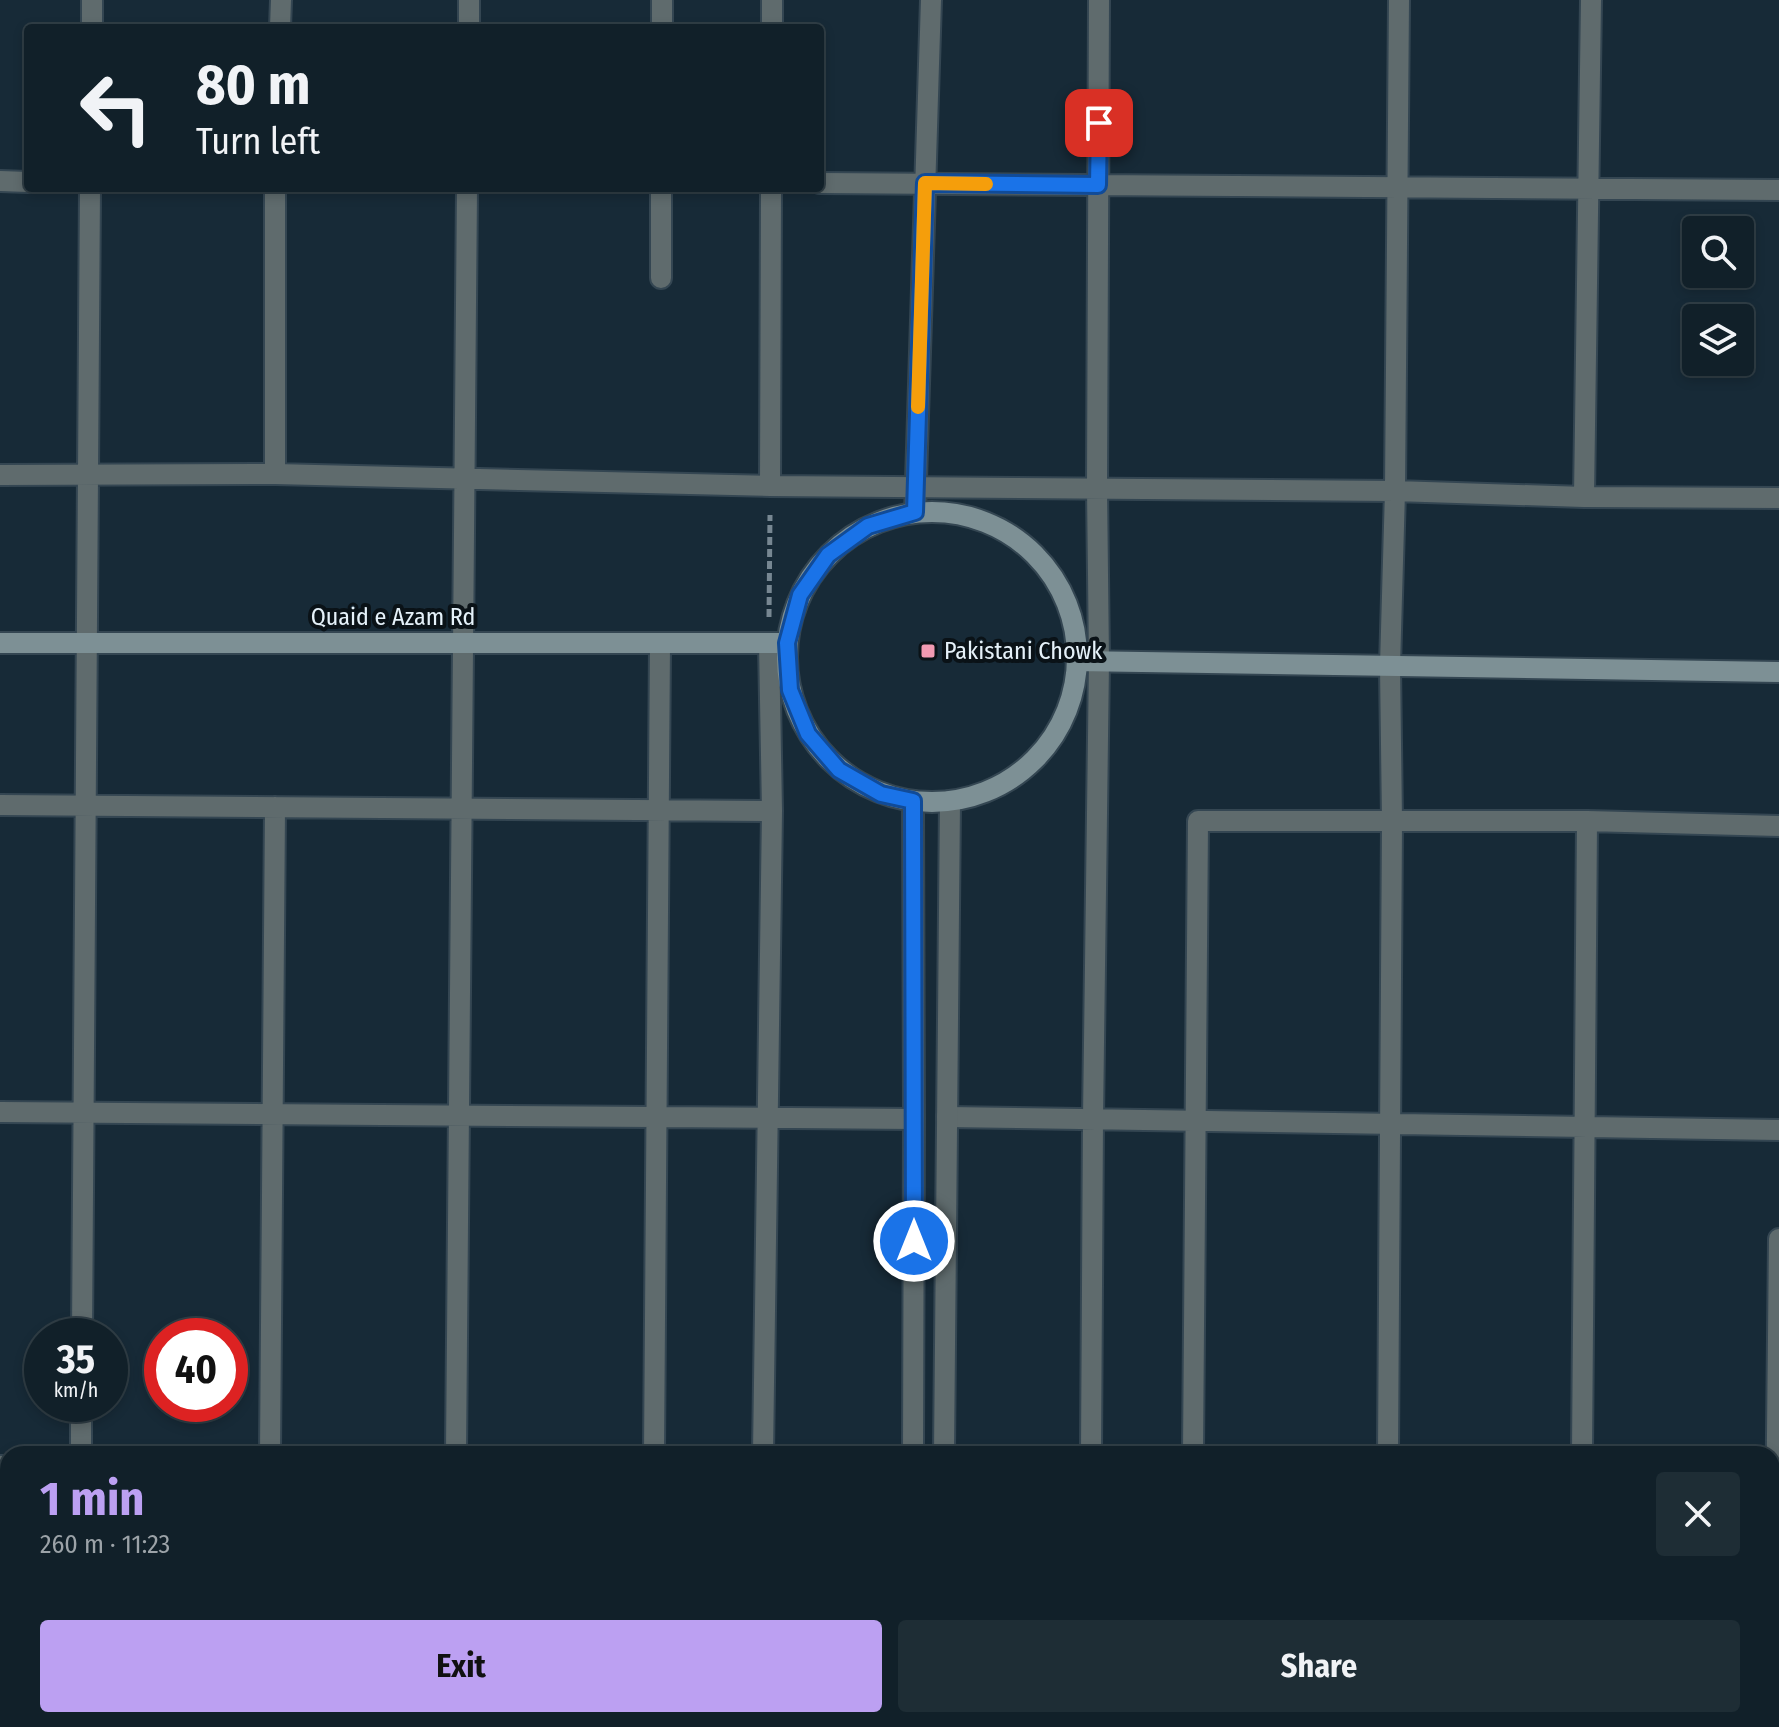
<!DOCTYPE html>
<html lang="en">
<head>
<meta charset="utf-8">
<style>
	body { margin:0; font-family:"Fira Sans Condensed",sans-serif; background:#1e2d35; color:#f1f3f6; height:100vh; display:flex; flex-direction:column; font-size:30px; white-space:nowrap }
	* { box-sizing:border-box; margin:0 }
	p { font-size:26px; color:#9ca3a8 }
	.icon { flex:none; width:44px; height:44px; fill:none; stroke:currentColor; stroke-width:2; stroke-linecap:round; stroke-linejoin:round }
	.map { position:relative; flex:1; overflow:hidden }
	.side { position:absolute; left:0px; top:1446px; width:1780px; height:282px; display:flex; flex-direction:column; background:#112029; border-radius:24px 24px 0 0; box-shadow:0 4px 12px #0003,0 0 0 2px #303e46 }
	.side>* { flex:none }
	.top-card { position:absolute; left:24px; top:24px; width:800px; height:168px; border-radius:8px; box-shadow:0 4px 12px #0003,0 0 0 2px #303e46; background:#112029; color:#f1f3f6; overflow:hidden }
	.controls { position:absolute; left:1682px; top:216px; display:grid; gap:16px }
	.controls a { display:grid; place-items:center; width:72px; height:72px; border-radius:8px; background:#112029; box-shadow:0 4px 12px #0003,0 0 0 2px #303e46; font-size:40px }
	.speed { position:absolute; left:24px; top:1318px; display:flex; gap:16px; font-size:40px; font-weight:700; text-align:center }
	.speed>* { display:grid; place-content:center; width:104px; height:104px; border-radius:50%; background:#112029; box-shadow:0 4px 12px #0003,0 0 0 2px #303e46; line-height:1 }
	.speed small { font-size:20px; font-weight:400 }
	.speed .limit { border:12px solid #d22; background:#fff; color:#111 }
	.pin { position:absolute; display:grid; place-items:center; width:68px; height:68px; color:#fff; margin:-34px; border-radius:16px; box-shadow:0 4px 12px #0006 }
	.me { position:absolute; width:88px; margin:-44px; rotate:0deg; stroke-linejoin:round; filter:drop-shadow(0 0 6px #0008) }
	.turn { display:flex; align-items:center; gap:28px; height:168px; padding:0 40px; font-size:36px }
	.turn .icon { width:104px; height:104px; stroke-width:2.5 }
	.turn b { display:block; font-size:56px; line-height:68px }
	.round { display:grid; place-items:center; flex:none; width:84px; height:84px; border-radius:8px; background:#1e2d35 }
	.headline { display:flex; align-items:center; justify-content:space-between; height:136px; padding:0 40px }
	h1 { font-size:48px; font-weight:700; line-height:60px; color:#bca0f2 }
	.primary-button { display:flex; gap:16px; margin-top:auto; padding:16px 40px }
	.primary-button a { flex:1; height:92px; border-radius:8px; background:#bca0f2; color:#111; font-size:32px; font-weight:700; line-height:92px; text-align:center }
	.primary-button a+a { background:#1e2d35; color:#f1f3f6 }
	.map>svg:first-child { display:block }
</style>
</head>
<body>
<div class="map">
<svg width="1779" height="1727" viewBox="0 0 1779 1727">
	<rect width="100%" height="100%" fill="#172a37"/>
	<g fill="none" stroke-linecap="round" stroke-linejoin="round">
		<g stroke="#344652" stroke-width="24">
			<path id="minor" d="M92 28V0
				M280 28 281 0
				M469 28V0
				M662 28V0
				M772 28V0
				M0 181 28 182
				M820 183 1779 190
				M275 188V474
				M661 278V188
				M0 475 275 474 770 486 1395 491 1584 497 1779 498
				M770 486 771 188
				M1584 497 1591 0
				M0 805 772 811
				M0 1112 914 1119
				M947 1117 1779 1130
				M82 1336 90 188
				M81 1454V1404
				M270 1454 275 807
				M456 1454 467 188
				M654 1454 660 643
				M763 1454 772 811 769 643
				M1091 1454 1093 1119 1099 661 1097 488 1099 0
				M1193 1454 1198 821H1587L1779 826
				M1388 1454 1392 821 1390 666 1395 491 1399 0
				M1582 1454 1587 821
				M79 1727V1720
				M268 1727V1720
				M454 1727V1720
				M651 1727V1720
				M759 1727V1720
				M1089 1727V1720
				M1191 1727 1192 1720
				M1387 1727V1720
				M1582 1727V1720
				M1774 1727 1779 1239"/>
		</g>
		<g stroke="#344652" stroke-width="24">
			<path id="tertiary" d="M915 512 931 0
				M913 1454 914 1119 913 801
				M944 1454 950 801
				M0 1466H8
				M1772 1479H1779
				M910 1727V1720
				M941 1727V1720"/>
		</g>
		<g stroke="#344652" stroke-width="24">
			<path id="secondary" d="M787 657a145 145 0 1 1 290 0a145 145 0 1 1-290 0Z
				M0 643H787
				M1077 661 1779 672"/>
		</g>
		<path stroke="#778792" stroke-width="5" stroke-dasharray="8 4" stroke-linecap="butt" d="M769 617 770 515"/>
		<use href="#minor" stroke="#5f6b6d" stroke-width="20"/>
		<use href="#tertiary" stroke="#5f6b6d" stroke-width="20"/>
		<use href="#secondary" stroke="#7d9095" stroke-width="20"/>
	</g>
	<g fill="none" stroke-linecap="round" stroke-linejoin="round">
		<g stroke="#114b97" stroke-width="20">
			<path id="route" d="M914 1241 913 801 881 794 839 770 808 734 790 690 787 643 800 595 828 555 868 526 915 512 925 183 1098 185 1099 123"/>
		</g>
		<use href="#route" stroke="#1a73e8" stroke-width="14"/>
		<path stroke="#f59e0b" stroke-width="14" d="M918 407 925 183 986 184"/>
	</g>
	<rect fill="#f19ab2" stroke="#0a1217" stroke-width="3" x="920" y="643" width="16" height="16" rx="4"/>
	<g text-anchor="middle" stroke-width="8" stroke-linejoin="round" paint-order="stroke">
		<g font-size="24" fill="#e5f1f9" stroke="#0a1217">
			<text x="393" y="625">Quaid e Azam Rd</text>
		</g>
		<g font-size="24" fill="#e5f1f9" stroke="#0a1217" text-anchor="start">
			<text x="944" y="659">Pakistani Chowk</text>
		</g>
	</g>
</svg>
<div class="controls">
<a><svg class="icon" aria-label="search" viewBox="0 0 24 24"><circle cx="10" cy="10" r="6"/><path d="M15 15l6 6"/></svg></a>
<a><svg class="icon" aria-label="layers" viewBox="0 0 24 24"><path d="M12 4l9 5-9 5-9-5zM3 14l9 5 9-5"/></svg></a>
</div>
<div class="speed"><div>35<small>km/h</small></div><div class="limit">40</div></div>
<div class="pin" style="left:1099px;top:123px;background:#d93025"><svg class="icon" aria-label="arrive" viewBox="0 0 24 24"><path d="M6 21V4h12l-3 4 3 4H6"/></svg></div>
<svg class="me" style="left:914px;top:1241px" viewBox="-20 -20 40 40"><circle r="17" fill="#1a73e8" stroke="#fff" stroke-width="3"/><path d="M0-11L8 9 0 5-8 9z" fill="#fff"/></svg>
<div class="top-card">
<div class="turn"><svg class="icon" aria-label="left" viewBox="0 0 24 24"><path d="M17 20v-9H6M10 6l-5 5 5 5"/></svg><div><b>80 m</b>Turn left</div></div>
</div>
<section class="side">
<div class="headline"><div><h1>1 min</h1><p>260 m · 11:23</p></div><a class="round"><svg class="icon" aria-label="close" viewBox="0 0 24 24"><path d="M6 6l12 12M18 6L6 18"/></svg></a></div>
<div class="primary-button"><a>Exit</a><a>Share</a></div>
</section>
</div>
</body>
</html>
